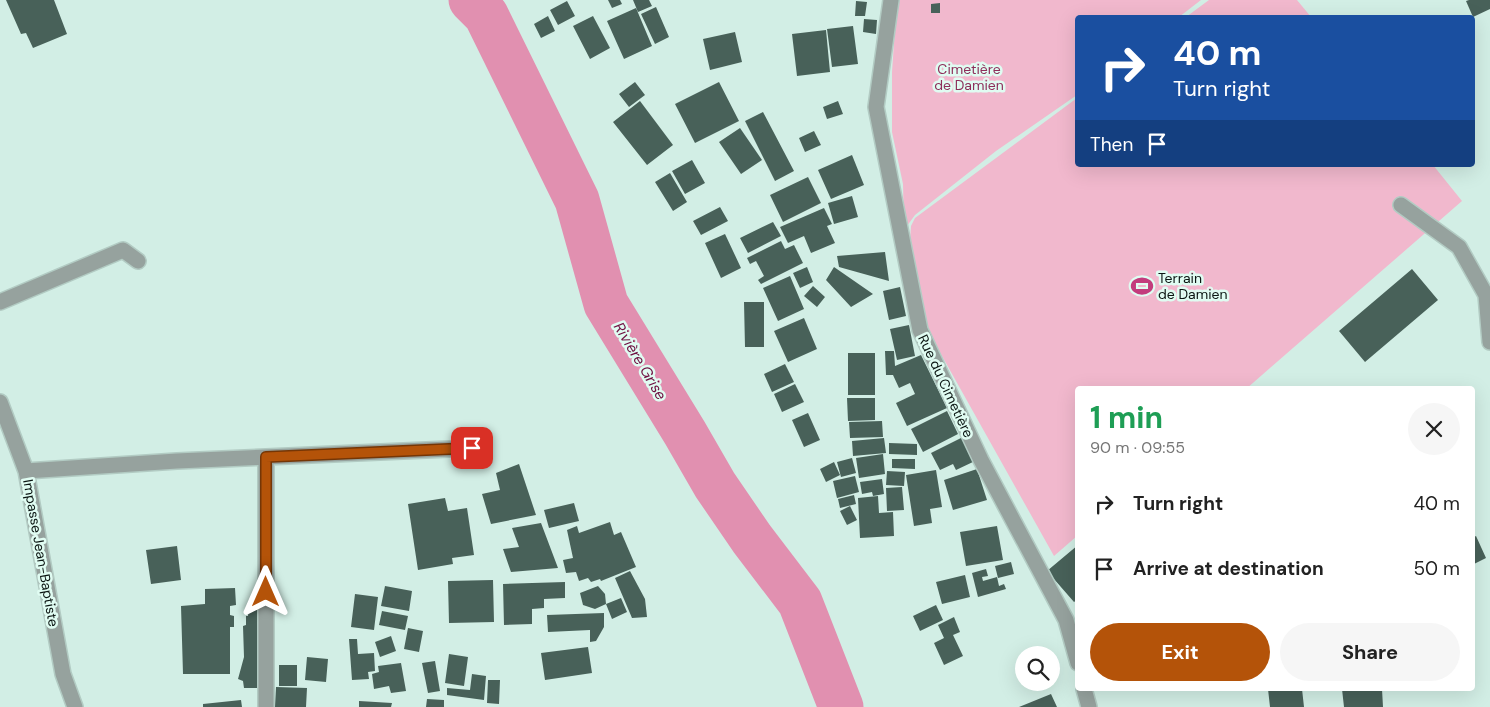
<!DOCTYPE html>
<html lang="en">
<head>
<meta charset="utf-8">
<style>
	body { margin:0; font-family:"DM Sans",sans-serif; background:#f6f6f6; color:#222; height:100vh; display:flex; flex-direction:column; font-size:19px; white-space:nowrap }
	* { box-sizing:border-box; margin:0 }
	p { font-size:16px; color:#767676 }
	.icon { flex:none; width:28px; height:28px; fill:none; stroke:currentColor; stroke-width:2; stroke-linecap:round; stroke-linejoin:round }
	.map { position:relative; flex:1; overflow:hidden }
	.drawer { position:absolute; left:1075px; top:386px; width:400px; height:305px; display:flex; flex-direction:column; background:#fff; border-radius:5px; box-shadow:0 5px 20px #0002 }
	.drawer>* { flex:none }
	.banner { position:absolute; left:1075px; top:15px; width:400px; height:152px; border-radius:5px; box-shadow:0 5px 20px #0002; background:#1a4fa0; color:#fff; overflow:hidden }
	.controls { position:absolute; left:1015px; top:646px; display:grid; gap:10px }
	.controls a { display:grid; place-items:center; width:45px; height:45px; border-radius:50%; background:#fff; box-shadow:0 5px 20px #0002; font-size:25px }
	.pin { position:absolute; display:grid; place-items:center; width:42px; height:42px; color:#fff; margin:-21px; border-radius:10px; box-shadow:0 2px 8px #0006 }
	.me { position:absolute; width:55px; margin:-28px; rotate:0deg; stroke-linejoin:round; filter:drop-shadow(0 0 4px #0008) }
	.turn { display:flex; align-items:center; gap:18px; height:105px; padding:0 15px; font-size:22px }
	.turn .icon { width:65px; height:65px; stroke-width:2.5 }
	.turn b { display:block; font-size:35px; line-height:42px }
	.then { display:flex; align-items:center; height:48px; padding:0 15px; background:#0003; gap:10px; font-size:19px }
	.round { display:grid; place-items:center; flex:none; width:52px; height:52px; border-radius:26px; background:#f6f6f6 }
	.head { display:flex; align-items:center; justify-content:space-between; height:85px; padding:0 15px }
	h1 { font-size:30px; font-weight:700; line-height:38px; color:#1e9e55 }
	.cta { display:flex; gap:10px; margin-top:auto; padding:10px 15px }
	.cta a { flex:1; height:58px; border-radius:30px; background:#b45309; color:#fff; font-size:20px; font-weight:700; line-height:58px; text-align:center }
	.cta a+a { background:#f6f6f6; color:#222 }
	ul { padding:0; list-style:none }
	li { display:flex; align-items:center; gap:15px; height:65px; padding:0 15px }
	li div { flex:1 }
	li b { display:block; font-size:19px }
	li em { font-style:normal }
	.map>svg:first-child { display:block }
</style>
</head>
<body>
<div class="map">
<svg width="1490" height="707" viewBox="0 0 1490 707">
	<rect width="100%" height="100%" fill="#d2eee5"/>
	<path fill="#f1b8cd" d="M897 0H1201L1179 17 1078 18 1077 95 996 151 915 215 904 230 903 184 892 132V72Z
		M1209 0H1297L1311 17H1186Z
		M1077 98 1078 165H1433L1462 201 1246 389H1078L1077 536 1054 556 928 331 910 240 911 226 915 218Z"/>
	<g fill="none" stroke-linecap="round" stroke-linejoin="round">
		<path stroke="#e190b0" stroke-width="45" d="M471 0 486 15 577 200 606 304 685 433 715 485 752 539 800 602 841 707"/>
	</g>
	<path fill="#486159" d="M6 0H54L67 34 33 48 26 33 21 34Z
		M608 0H620L622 4 612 8Z
		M633 0H649L652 6 638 12Z
		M1469 0H1490V9L1473 17 1466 1Z
		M567 1 575 16 558 25 550 10Z
		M856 1 867 2 865 16H855Z
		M940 3V13H931V4Z
		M656 7 669 37 655 44 641 14Z
		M636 8 652 46 624 59 607 21Z
		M548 16 555 31 541 38 534 24Z
		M593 16 610 48 590 59 573 26Z
		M864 19 877 20 876 34 863 32Z
		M853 26 858 64 832 67 827 29Z
		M826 30 830 72 797 76 792 34Z
		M735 32 742 62 710 70 703 39Z
		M635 82 645 95 629 107 619 94Z
		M719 82 739 121 695 143 675 104Z
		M640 101 673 145 647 165 613 122Z
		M838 101 843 114 827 119 823 107Z
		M763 112 794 171 775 181 745 121Z
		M740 128 762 160 741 174 719 142Z
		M814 131 821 145 805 152 799 138Z
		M852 155 864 185 831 199 818 170Z
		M692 160 705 183 685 194 672 171Z
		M670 173 687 202 673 211 655 182Z
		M808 177 821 203 783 222 770 195Z
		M852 196 858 217 834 224 828 203Z
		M720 207 728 221 701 235 693 221Z
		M824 208 832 224 827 226 835 243 811 253 804 236 788 243 780 227Z
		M773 222 781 236 748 253 740 238Z
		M725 234 741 268 721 278 705 243Z
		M781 241 785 249 794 245 803 263 761 284 758 280 764 276 756 261 750 264 747 258Z
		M885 252 889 281 839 267 837 256Z
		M807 267 813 282 800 288 793 273Z
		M834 267 873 294 851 307 826 280Z
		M1412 269 1438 300 1365 362 1339 331Z
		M790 276 804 309 778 321 763 288Z
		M813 286 825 297 817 307 804 296Z
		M900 287 906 316 889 320 883 291Z
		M744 302H764V347H745Z
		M804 318 817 349 788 362 774 331Z
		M909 325 915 356 897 360 890 329Z
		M885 351H894L895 366 921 355 947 408 907 426 896 403 915 394 910 383 899 388 893 375H886Z
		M848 353H875V395H848Z
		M785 364 794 382 772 392 764 374Z
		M795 384 804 402 782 412 774 394Z
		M847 398H875V420L848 421Z
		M947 411 958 434 923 452 911 429Z
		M808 413 820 440 804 447 792 420Z
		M882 421 883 437 850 438 849 422Z
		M963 437 975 461 956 470 953 464 940 470 931 453Z
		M884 438 886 453 853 456 852 441Z
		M889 443 917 444V455L889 454Z
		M883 454 885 474 859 478 856 458Z
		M852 458 856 473 841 477 837 462Z
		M892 459H915V469L892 468Z
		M834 462 840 475 826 482 820 469Z
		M519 464 536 515 491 524 482 494 500 490 496 473Z
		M977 469 987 500 953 510 944 480Z
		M936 470 942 507 930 509 932 523 914 526 906 475Z
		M887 471 905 472 904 486 886 485Z
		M855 476 859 492 837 498 833 481Z
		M882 479 884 494 873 496 872 492 862 494 860 482Z
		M902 487 904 510 887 511 886 488Z
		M854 495 856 504 840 508 838 499Z
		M878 496 879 513 893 512 894 536 860 538 858 498Z
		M445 498 448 511 467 508 474 555 452 558 453 564 418 570 408 504Z
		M574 503 579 521 549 528 544 510Z
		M850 506 857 520 847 525 840 511Z
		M610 522 614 535 621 532 636 567 601 581 600 579 591 582 588 578 579 581 576 572 566 573 563 560 573 558 567 530 577 526 579 533Z
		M541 523 558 568 511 572 503 549 519 547 512 528Z
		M997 526 1003 560 966 566 960 532Z
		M1476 536 1486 558 1472 565V538Z
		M1078 545V599L1074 602 1047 571Z
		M177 546 181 580 151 584 146 550Z
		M1011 562 1014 574 998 578 995 566Z
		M986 569 988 576 982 577 983 581 997 577 999 586 1004 584 1006 589 978 597 972 573Z
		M630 571 645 599 647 617 632 618 615 578Z
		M965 575 970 597 942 604 936 582Z
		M493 580 494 622 449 623 448 581Z
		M565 582V598L544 599V608L532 609V624L504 625 503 584Z
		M385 586 412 591 409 611 381 606Z
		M598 586 605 594 606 604 595 609 583 605 580 593Z
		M235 588 236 605 230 606V615L234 616V627H230V674H183L181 606 205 604V589Z
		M355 594 378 597 374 630 351 627Z
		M621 598 627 612 612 619 606 604Z
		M249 604 258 605 260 688H244L243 681 238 679 244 657 243 626 246 625V616H248Z
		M936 605 943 620 920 631 913 616Z
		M382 611 408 616 405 630 379 625Z
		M604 613V627L596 641 590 642V630L548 632 547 615Z
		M954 617 960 632 953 635 963 656 944 665 934 643 944 638 938 625Z
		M408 628 423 631 419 652 404 649Z
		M391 636 396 651 380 657 375 642Z
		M349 639H357L358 654 374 653 375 671 368 672 369 679 352 680Z
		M588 647 592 673 545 680 541 653Z
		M449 654 468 657 464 686 445 683Z
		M307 657 328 659 326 682 305 680Z
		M435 661 440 691 428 693 422 663Z
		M401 663 406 691 391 693 389 686 374 689 372 674 379 672 378 666Z
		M279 665H297V686H279Z
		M472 674 486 676 484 700 447 695V688L470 690Z
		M488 680H500L499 704 487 703Z
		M276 687 307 688 306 707H275Z
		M1268 689H1302L1304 707H1270Z
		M1342 689H1382L1383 707H1344Z
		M1051 694 1057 707H1019Z
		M427 699 444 700V707H426Z
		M241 700 242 707H203V704Z
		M359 701 392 703 391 707H359Z"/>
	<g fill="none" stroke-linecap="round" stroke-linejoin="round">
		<g stroke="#b2cbc3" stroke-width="18">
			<path id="minor" d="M891 0 876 107 920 330 981 460 1066 620 1078 663
				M1401 205 1459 247 1486 295 1490 342
				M0 302 123 250 138 261
				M0 402 26 471 63 674 75 707
				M266 457V707
				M26 471 177 461 472 448
				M1084 689 1089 707"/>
		</g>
		<use href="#minor" stroke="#96a29e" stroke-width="15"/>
	</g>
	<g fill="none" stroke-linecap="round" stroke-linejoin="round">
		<g stroke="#753606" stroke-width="12">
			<path id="route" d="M266 592V457L472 448"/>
		</g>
		<use href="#route" stroke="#b45309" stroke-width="9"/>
	</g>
	<defs>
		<g id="stadium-bare" transform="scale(1.725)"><path d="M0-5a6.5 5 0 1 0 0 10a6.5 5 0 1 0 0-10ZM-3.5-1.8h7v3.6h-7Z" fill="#c33c7d" stroke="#e0fcf2" stroke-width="2.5" paint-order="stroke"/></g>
	</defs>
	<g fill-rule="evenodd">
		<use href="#stadium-bare" x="1142" y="286"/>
	</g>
	<g text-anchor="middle" stroke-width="5" stroke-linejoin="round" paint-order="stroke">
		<g font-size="14" fill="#8d2e5a" stroke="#e0fcf2">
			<text x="969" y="74">Cimetière<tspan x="969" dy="16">de Damien</tspan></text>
		</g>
		<g font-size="14" fill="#0b1512" stroke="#e0fcf2" text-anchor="start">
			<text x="1158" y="283">Terrain<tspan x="1158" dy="16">de Damien</tspan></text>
		</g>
		<g font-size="14" fill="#0b1512" stroke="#e0fcf2">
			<text transform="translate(946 386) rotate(65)" y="5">Rue du Cimetière</text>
			<text transform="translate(41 553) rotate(80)" y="5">Impasse Jean-Baptiste</text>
		</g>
		<g font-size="15" font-style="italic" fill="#6f0f41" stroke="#e0fcf2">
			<text transform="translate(640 361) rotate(59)" y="5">Rivière Grise</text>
		</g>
	</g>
</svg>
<div class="controls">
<a><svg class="icon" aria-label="search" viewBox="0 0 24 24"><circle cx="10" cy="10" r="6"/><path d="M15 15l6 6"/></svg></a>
</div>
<div class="pin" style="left:472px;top:448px;background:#d93025"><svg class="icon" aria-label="arrive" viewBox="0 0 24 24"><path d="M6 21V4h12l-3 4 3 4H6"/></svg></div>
<svg class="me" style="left:266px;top:592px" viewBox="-20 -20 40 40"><path d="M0-17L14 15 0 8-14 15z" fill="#b45309" stroke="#fff" stroke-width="4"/></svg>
<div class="banner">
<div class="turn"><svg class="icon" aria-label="right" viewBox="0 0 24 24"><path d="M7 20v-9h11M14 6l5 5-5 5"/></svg><div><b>40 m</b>Turn right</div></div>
<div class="then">Then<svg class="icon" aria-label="arrive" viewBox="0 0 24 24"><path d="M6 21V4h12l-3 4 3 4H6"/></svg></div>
</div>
<section class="drawer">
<div class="head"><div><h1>1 min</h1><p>90 m · 09:55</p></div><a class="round"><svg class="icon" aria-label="close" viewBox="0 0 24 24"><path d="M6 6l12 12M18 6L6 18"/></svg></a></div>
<ul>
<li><svg class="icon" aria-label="right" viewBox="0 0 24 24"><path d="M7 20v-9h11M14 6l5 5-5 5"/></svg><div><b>Turn right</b></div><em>40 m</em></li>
<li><svg class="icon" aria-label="arrive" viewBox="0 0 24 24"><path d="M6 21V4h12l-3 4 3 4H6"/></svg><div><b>Arrive at destination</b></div><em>50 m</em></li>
</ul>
<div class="cta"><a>Exit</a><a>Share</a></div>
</section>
</div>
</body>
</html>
